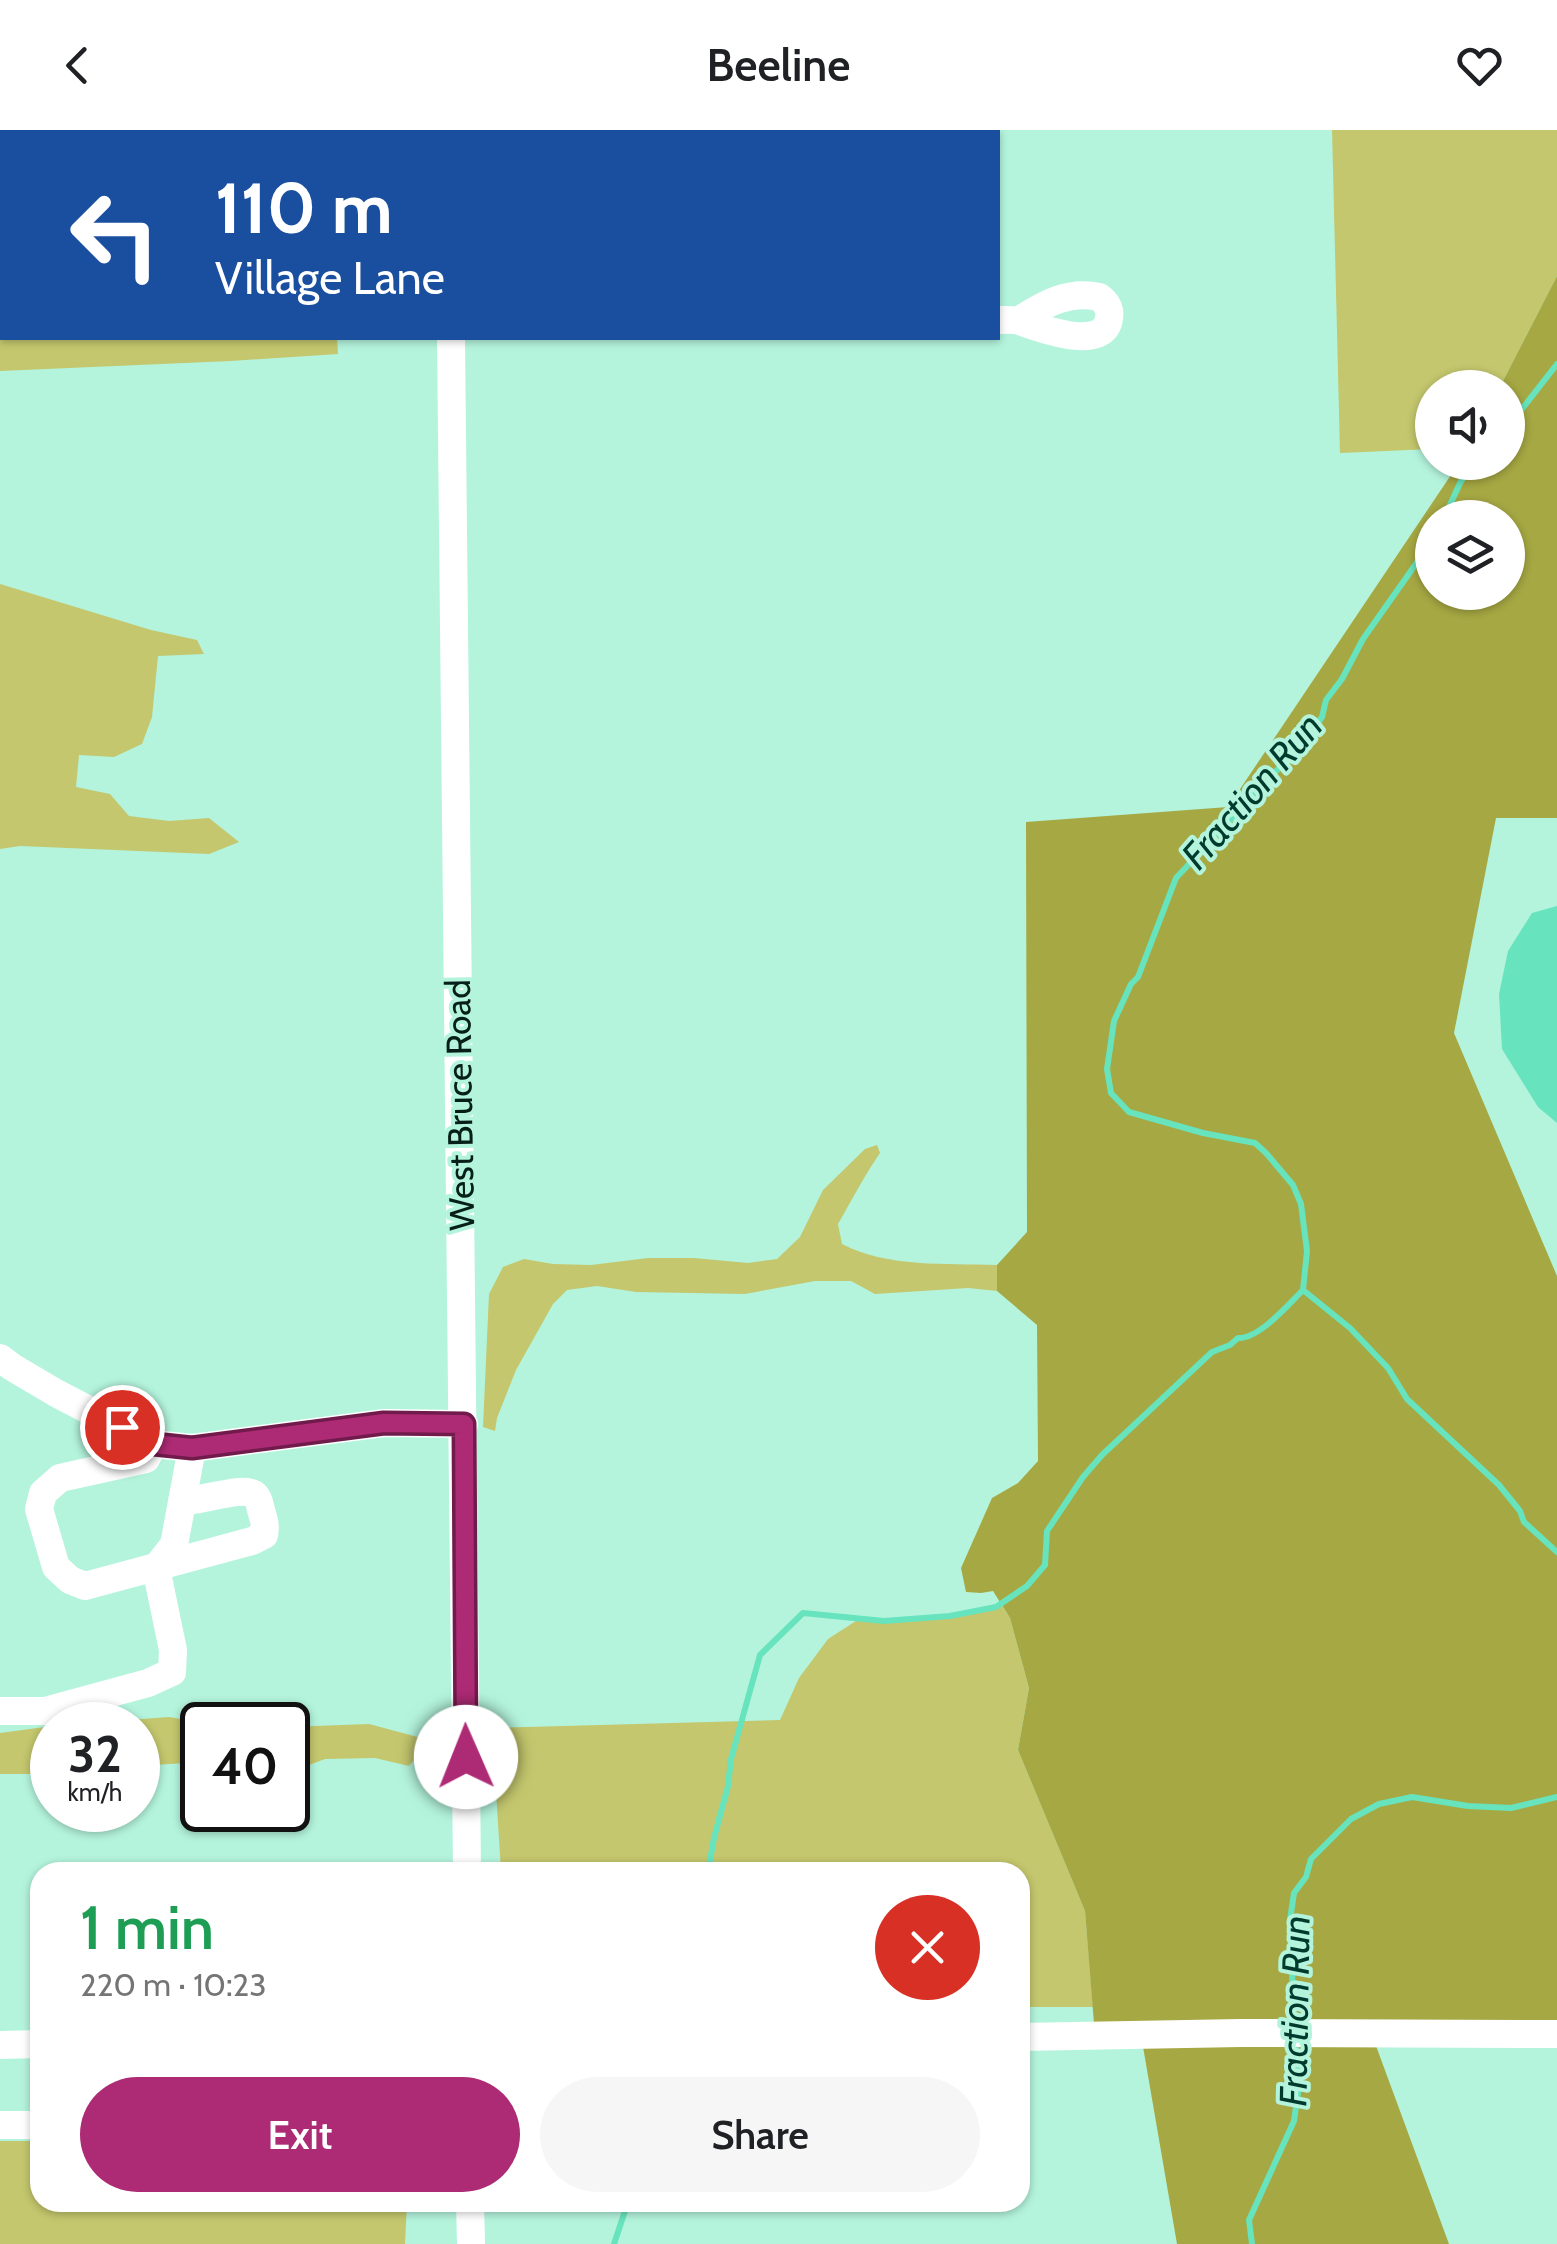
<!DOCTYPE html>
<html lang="en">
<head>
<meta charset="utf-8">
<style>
	body { margin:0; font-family:Cabin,sans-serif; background:#f6f6f6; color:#202124; height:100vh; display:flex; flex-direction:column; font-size:38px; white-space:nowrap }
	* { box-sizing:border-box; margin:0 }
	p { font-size:32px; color:#757577 }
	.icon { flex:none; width:55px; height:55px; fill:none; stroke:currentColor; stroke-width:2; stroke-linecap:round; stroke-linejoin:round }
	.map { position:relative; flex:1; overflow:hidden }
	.panel { position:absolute; left:30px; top:1732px; width:1000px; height:350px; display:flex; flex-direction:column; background:#fff; border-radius:30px; box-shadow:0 2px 8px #0004 }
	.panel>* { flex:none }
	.top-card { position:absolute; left:0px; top:0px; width:1000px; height:210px; box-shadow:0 2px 8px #0004; background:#1a4fa0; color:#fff; overflow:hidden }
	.fabs { position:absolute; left:1415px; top:240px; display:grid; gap:20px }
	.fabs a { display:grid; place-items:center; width:110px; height:110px; border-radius:50%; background:#fff; box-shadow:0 2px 8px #0004; font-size:50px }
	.speed { position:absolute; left:30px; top:1572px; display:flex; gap:20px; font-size:50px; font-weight:700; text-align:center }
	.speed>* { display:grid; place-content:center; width:130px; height:130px; border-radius:50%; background:#fff; box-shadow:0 2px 8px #0004; line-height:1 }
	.speed small { font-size:25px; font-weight:400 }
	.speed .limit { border:5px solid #111; border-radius:15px; background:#fff; color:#111 }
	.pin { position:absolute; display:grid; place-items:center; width:85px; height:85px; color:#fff; margin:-42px; border:5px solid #fff; border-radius:50%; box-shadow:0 2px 10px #0007 }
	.me { position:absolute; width:110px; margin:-55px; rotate:359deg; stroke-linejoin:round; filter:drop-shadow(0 0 8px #0008) }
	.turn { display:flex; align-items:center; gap:35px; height:210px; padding:0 50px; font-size:45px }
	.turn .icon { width:130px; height:130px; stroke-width:2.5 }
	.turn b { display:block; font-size:70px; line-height:85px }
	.round { display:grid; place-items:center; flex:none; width:105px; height:105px; border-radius:52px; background:#f6f6f6 }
	.headline { display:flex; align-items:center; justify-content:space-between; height:170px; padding:0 50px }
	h1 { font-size:60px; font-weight:600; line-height:75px; color:#1e9e55 }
	.action { display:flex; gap:20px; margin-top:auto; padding:20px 50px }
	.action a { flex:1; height:115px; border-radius:60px; background:#ad2a74; color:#fff; font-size:40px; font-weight:600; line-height:115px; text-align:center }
	.action a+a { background:#f6f6f6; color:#202124 }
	header { display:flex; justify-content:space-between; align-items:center; height:130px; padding:0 50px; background:#fff; font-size:45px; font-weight:600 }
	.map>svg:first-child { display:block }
</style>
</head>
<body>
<header><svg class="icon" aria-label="back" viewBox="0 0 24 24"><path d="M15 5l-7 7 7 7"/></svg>Beeline<svg class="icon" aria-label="heart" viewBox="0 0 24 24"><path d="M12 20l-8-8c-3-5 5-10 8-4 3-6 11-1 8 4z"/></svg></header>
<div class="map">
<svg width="1557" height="2114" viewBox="0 0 1557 2114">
	<rect width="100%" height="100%" fill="#b4f4dd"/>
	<path fill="#c4c76d" d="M1332 0H1557V146L1500 257 1432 258V319L1340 323Z
		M0 181H2V208H337L338 224 231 231 0 241Z
		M0 454 151 500 197 510 204 524 158 526 152 587 142 614 114 627 79 625 76 657 110 664 129 686 169 691 209 688 239 712 209 724 20 716 0 719Z
		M877 1015 880 1023C864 1046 852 1070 838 1094L842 1114C889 1138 945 1133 997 1135V1161L968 1158 875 1164 851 1151H815L745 1164 636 1162 597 1156 567 1160 553 1174 516 1240 497 1288 495 1301 483 1297 489 1164 503 1137 524 1129 553 1134 591 1135 648 1128H694L748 1133 777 1129 800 1107 823 1060 865 1019Z
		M1000 1473 1010 1488 1029 1558 1018 1620 1085 1781 1093 1877H1020V1742L501 1741 492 1598 780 1590 799 1548 828 1509 859 1489 884 1491 950 1486 995 1477Z
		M169 1587 216 1595H202V1632L138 1636V1595H60Z
		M369 1594 425 1609 426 1616 409 1636 375 1628 325 1629 293 1641 288 1640V1597Z
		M52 1596V1644H0V1603Z
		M0 2011H40V2072L407 2073 405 2114H0Z"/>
	<path fill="#a6a843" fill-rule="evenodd" d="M1557 146V688H1496L1454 903 1557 1146V1903L1372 1905 1449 2114H1177L1141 1905 1095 1906 1085 1781 1018 1620 1029 1558 1010 1488 993 1461 981 1463 966 1462 961 1438 992 1368 1018 1353 1038 1331 1037 1195 997 1161V1135L1027 1102 1026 692 1228 677 1459 333 1508 332V258L1500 257ZM1432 388H1508V462H1432Z"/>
	<path fill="#67e3bd" d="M1557 776V993L1538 977 1502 919 1499 864 1508 821 1532 783Z"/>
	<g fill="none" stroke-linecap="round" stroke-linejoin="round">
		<path stroke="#67e3bd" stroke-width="6" d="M1508 297 1557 234
			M1444 388 1460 353 1474 332
			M1303 1160 1307 1121 1301 1074 1293 1055 1266 1023 1255 1013 1203 1003 1129 982 1111 963 1107 939 1114 891 1131 854 1138 847 1176 748 1310 605 1322 587 1326 570 1342 549 1363 509 1432 411
			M1303 1160 1350 1198 1388 1238 1407 1269 1499 1355 1520 1381 1524 1392 1557 1422
			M708 1742 714 1708 728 1656 731 1629 760 1525 803 1483 884 1491 950 1486 996 1477 1027 1456 1045 1435 1047 1401 1083 1347 1102 1325 1212 1222 1230 1215 1238 1208C1259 1209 1288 1175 1303 1160
			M1294 1893 1290 1790 1294 1763 1306 1747 1311 1729 1351 1689 1379 1674 1412 1667 1468 1676 1511 1678 1557 1667
			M614 2114 628 2072
			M1252 2114 1249 2090 1294 1991 1299 1956 1295 1911"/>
		<path stroke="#fff" stroke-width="28" d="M448 0V2
			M998 190C1005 190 1015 189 1022 192 1040 198 1105 223 1109 188 1111 179 1106 172 1099 167 1069 160 1044 174 1020 190
			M451 208 467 1742
			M0 1228 12 1237 56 1263 154 1314 192 1318 384 1293 464 1294
			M154 1314 146 1329 60 1348 43 1363 39 1379 56 1437 70 1450 85 1456 252 1411 264 1405C266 1395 264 1390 261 1380 260 1376 259 1368 255 1365 245 1355 199 1372 182 1371
			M0 1581H45L148 1553 172 1542 173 1520 156 1438 174 1415 192 1318
			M1020 1907 1241 1903 1557 1904
			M0 1915 40 1914
			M0 1995H40
			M470 2072 471 2114"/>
	</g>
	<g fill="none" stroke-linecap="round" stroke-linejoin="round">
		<g stroke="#701b4b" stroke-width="25">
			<path id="route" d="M122 1297 154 1314 192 1318 384 1293 464 1294 466 1627"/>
		</g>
		<use href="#route" stroke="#ad2a74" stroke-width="18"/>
	</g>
	<g text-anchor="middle" stroke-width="8" stroke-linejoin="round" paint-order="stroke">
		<g font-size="35" fill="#061f18" stroke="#b4f4dd">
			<text transform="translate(460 975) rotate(-91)" y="12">West Bruce Road</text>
		</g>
		<g font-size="38" font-style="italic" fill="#003a2c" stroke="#b4f4dd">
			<text transform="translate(1252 661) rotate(-49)" y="13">Fraction Run</text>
			<text transform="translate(1295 1881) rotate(-89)" y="13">Fraction Run</text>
		</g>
	</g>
</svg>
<div class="fabs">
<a><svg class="icon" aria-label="sound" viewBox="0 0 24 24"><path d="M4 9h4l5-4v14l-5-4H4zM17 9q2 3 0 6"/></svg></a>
<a><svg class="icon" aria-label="layers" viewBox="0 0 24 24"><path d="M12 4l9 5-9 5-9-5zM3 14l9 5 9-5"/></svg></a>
</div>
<div class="speed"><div>32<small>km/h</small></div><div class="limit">40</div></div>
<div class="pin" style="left:122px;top:1297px;background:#d93025"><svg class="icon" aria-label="arrive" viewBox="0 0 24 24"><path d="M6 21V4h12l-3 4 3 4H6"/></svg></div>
<svg class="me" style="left:466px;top:1627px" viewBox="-20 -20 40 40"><circle r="19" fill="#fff"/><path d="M0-13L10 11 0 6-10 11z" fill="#ad2a74"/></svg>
<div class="top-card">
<div class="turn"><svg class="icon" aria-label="left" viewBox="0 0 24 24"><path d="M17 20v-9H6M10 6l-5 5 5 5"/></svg><div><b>110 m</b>Village Lane</div></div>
</div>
<section class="panel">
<div class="headline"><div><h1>1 min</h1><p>220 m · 10:23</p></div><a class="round" style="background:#d93025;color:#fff"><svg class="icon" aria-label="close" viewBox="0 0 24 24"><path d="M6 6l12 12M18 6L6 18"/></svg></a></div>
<div class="action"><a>Exit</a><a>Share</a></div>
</section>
</div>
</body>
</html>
